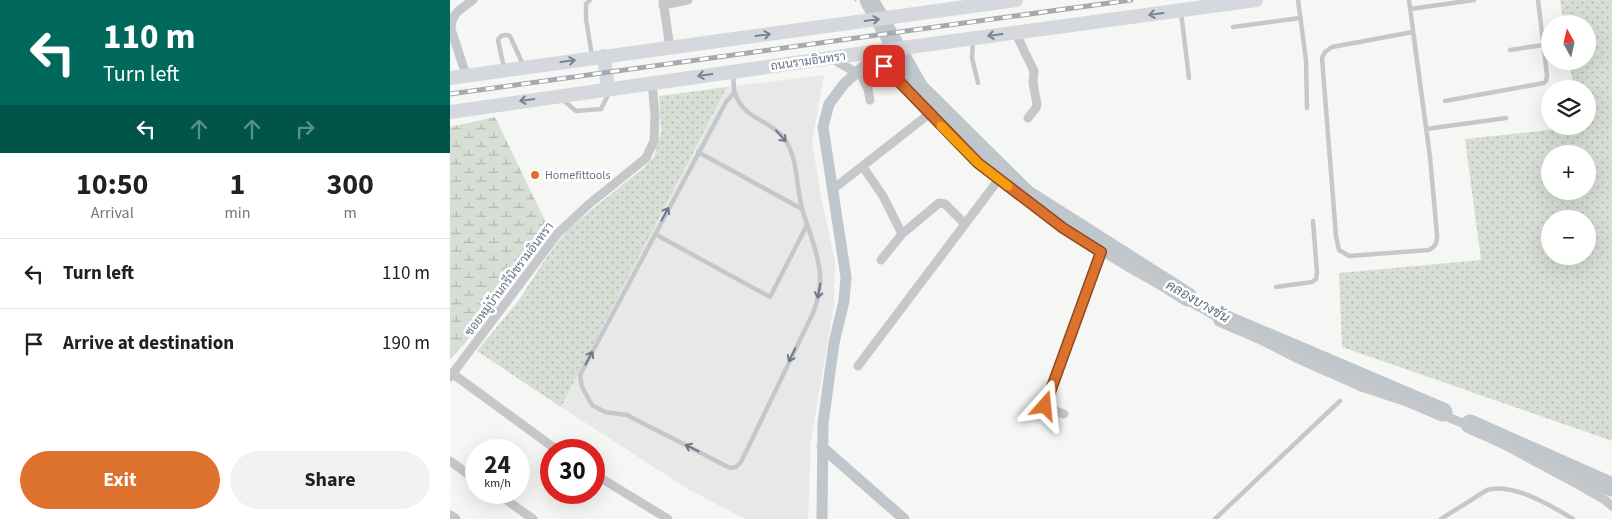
<!DOCTYPE html>
<html lang="en">
<head>
<meta charset="utf-8">
<style>
	body { margin:0; font-family:"Source Sans 3",Sarabun,sans-serif; background:#f2f2f2; color:#202124; height:100vh; display:flex; flex-direction:column; font-size:19px; white-space:nowrap }
	* { box-sizing:border-box; margin:0 }
	p { font-size:16px; color:#757577 }
	.icon { flex:none; width:28px; height:28px; fill:none; stroke:currentColor; stroke-width:2; stroke-linecap:round; stroke-linejoin:round }
	.map { position:relative; flex:1; overflow:hidden }
	.details { display:flex; flex-direction:column; background:#fff; width:450px }
	.details>* { flex:none }
	.top-card { background:#00695c; color:#fff; overflow:hidden }
	.needle { width:32px; rotate:352deg }
	.tools { position:absolute; left:1091px; top:15px; display:grid; gap:10px }
	.tools a { display:grid; place-items:center; width:55px; height:55px; border-radius:50%; background:#fff; box-shadow:0 5px 20px #0002; font-size:25px }
	.speed { position:absolute; left:15px; top:439px; display:flex; gap:10px; font-size:25px; font-weight:700; text-align:center }
	.speed>* { display:grid; place-content:center; width:65px; height:65px; border-radius:50%; background:#fff; box-shadow:0 5px 20px #0002; line-height:1 }
	.speed small { font-size:12px; font-weight:400 }
	.speed .limit { border:8px solid #d22; background:#fff; color:#111 }
	.pin { position:absolute; display:grid; place-items:center; width:42px; height:42px; color:#fff; margin:-21px; border-radius:10px; box-shadow:0 2px 8px #0006 }
	.me { position:absolute; width:55px; margin:-28px; rotate:18deg; stroke-linejoin:round; filter:drop-shadow(0 0 4px #0008) }
	.turn { display:flex; align-items:center; gap:18px; height:105px; padding:0 20px; font-size:22px }
	.turn .icon { width:65px; height:65px; stroke-width:2.5 }
	.turn b { display:block; font-size:35px; line-height:42px }
	.lanes { display:flex; align-items:center; height:48px; padding:0 20px; background:#0003; justify-content:center; gap:25px; direction:ltr }
	.lanes .off { opacity:.35 }
	.eta { display:flex; justify-content:space-evenly; align-items:center; height:85px; text-align:center }
	.eta b { font-size:30px; font-weight:700; line-height:35px }
	.primary-button { display:flex; gap:10px; margin-top:auto; padding:10px 20px }
	.primary-button a { flex:1; height:58px; border-radius:30px; background:#dd712e; color:#fff; font-size:20px; font-weight:700; line-height:58px; text-align:center }
	.primary-button a+a { background:#f2f2f2; color:#202124 }
	ul { padding:0; list-style:none }
	li { display:flex; align-items:center; gap:15px; height:70px; padding:0 20px; border-top:1px solid #e0e0e0 }
	li div { flex:1 }
	li b { display:block; font-size:19px }
	li em { font-style:normal }
	main { display:flex; flex:1; min-height:0 }
	.map>svg:first-child { display:block }
</style>
</head>
<body>
<main>
<section class="details">
<div class="top-card">
<div class="turn"><svg class="icon" aria-label="left" viewBox="0 0 24 24"><path d="M17 20v-9H6M10 6l-5 5 5 5"/></svg><div><b>110 m</b>Turn left</div></div>
<div class="lanes"><svg class="icon" aria-label="left" viewBox="0 0 24 24"><path d="M17 20v-9H6M10 6l-5 5 5 5"/></svg><svg class="icon off" aria-label="ahead" viewBox="0 0 24 24"><path d="M12 20V5M6 11l6-6 6 6"/></svg><svg class="icon off" aria-label="ahead" viewBox="0 0 24 24"><path d="M12 20V5M6 11l6-6 6 6"/></svg><svg class="icon off" aria-label="right" viewBox="0 0 24 24"><path d="M7 20v-9h11M14 6l5 5-5 5"/></svg></div>
</div>
<div class="eta">
<div><b>10:50</b><p>Arrival</p></div>
<div><b>1</b><p>min</p></div>
<div><b>300</b><p>m</p></div>
</div>
<ul>
<li><svg class="icon" aria-label="left" viewBox="0 0 24 24"><path d="M17 20v-9H6M10 6l-5 5 5 5"/></svg><div><b>Turn left</b></div><em>110 m</em></li>
<li><svg class="icon" aria-label="arrive" viewBox="0 0 24 24"><path d="M6 21V4h12l-3 4 3 4H6"/></svg><div><b>Arrive at destination</b></div><em>190 m</em></li>
</ul>
<div class="primary-button"><a>Exit</a><a>Share</a></div>
</section>
<div class="map">
<svg width="1162" height="519" viewBox="0 0 1162 519">
	<defs>
		<pattern id="grass-dots" width="8" height="8" patternUnits="userSpaceOnUse" patternTransform="scale(1.25)"><rect width="8" height="8" fill="#d7ded5"/><path d="M2 2h.1M6 6h.1" fill="none" stroke="#b2b8b2" stroke-width="1.8" stroke-linecap="round"/></pattern>
		<pattern id="wetland-marsh" width="20" height="14" patternUnits="userSpaceOnUse" patternTransform="scale(1.25)"><rect width="20" height="14" fill="#d7ded5"/><path d="M1 5h8M5 5V1M11 12h8M15 12V8" fill="none" stroke="#b2b8b2"/></pattern>
	</defs>
	<rect width="100%" height="100%" fill="#f6f7f4"/>
	<path fill="#e7e8e7" d="M374 75 362 142 372 202 385 261 384 305 361 440 358 519H295L236 488 111 407 277 87Z"/>
	<path fill="url(#grass-dots)" fill-rule="evenodd" d="M1110 0H1162V441L892 347 889 273 1031 260 1015 139 1138 126V89H1124L1119 61H1138V24H1114ZM1100 154H1138V191H1100ZM1100 219H1138V256H1100Z
		M277 87 111 407 27 351 69 300 96 258 118 229 192 169 204 157 211 132 209 96Z"/>
	<path fill="url(#wetland-marsh)" d="M45 117 99 229 15 343 0 359V127Z"/>
	<g fill="none" stroke-linecap="round" stroke-linejoin="round">
		<path stroke="#bfc7cd" stroke-width="11" d="M372 447 454 519
			M0 516 5 519
			M372 519 373 423 384 343 394 301 396 277 373 127 379 104 394 84 415 65 450 54"/>
		<path stroke="#bfc7cd" stroke-width="19" d="M419 0 469 88 576 194 738 297
			M772 318 993 412
			M1020 424 1162 487"/>
		<path stroke="#bcbec0" stroke-width="2" stroke-dasharray="2.5 2.5" stroke-linecap="butt" d="M405 0 406 1"/>
		<path stroke="#c5c7cb" stroke-width="4.5" d="M140 0 136 4V19L142 56
			M848 0 856 60 857 108
			M959 0 980 157 963 32
			M960 9 1024 0
			M731 12 739 78
			M783 27 850 18
			M963 32 882 47 875 52 872 58 886 236 889 250 899 256 979 250C986 246 987 243 987 235L980 157
			M523 40 522 58 528 83
			M1060 50 1093 45
			M54 68 48 40C50 35 55 34 60 36L74 67
			M283 74C284 80 283 88 285 93 294 120 319 119 334 138 348 157 346 186 352 208 358 230 368 250 370 274 371 287 368 298 364 311L291 462 286 467 280 468 177 415 155 412 142 405 132 387 130 375 276 102 285 92
			M113 100 126 111 151 109 159 93
			M995 101 1094 83 1096 81 1097 75 1088 0
			M976 129 1056 118
			M248 152 352 209
			M205 234 320 297 357 225
			M826 287 862 282 866 279 867 273 863 221
			M765 519 890 401
			M991 519 1037 490C1062 482 1102 506 1123 519"/>
		<path stroke="#c5c7cb" stroke-width="9" d="M213 0 220 48
			M213 5 238 0
			M565 32 584 71 583 83 587 104 586 108 578 118
			M381 58 412 76 431 67 436 68 471 105 528 163 613 228 676 266 783 326 848 359 911 387 981 410 1017 425 1129 485 1155 500 1162 506
			M16 75 1 29C1 13 11 9 23 0
			M412 76 418 89 420 100
			M413 167 433 196 452 234 431 260
			M387 186 479 114
			M452 234 489 203 495 204 514 223
			M408 366 549 179
			M3 374 107 450
			M0 377 108 233 138 205 196 158 204 141 205 116 202 82
			M614 414 597 408 595 403 651 251
			M0 461 26 480
			M144 474 218 519
			M45 492 83 519"/>
		<path stroke="#d5d8dc" stroke-width="14" d="M154 56 158 89
			M0 78 566 0
			M0 112 408 54 806 0"/>
		<g stroke="#a5a9b0" stroke-width="5">
			<path id="rail" d="M0 94 681 0"/>
		</g>
		<use href="#rail" stroke="#fff" stroke-width="3" stroke-dasharray="9" stroke-linecap="butt"/>
	</g>
	<defs><path id="oneway-shaft" d="M-6 0H5M1.5-3L5.5 0L1.5 3" fill="none" stroke-width="1.6" stroke-linecap="round" stroke-linejoin="round" transform="scale(1.25)"/></defs>
	<g stroke="#788291">
		<use href="#oneway-shaft" transform="translate(706 14) rotate(172)"/>
		<use href="#oneway-shaft" transform="translate(422 20) rotate(-7)"/>
		<use href="#oneway-shaft" transform="translate(313 35) rotate(-8)"/>
		<use href="#oneway-shaft" transform="translate(545 35) rotate(172)"/>
		<use href="#oneway-shaft" transform="translate(118 61) rotate(-8)"/>
		<use href="#oneway-shaft" transform="translate(255 75) rotate(172)"/>
		<use href="#oneway-shaft" transform="translate(77 100) rotate(172)"/>
	</g>
	<g stroke="#6c7788">
		<use href="#oneway-shaft" transform="translate(331 136) rotate(48)"/>
		<use href="#oneway-shaft" transform="translate(215 214) rotate(-62)"/>
		<use href="#oneway-shaft" transform="translate(369 291) rotate(100)"/>
		<use href="#oneway-shaft" transform="translate(342 355) rotate(116)"/>
		<use href="#oneway-shaft" transform="translate(139 358) rotate(-62)"/>
		<use href="#oneway-shaft" transform="translate(242 448) rotate(-153)"/>
	</g>
	<g fill="none" stroke-linecap="round" stroke-linejoin="round">
		<g stroke="#90491e" stroke-width="12">
			<path id="route" d="M434 66 528 163 613 228 651 252 595 406"/>
		</g>
		<use href="#route" stroke="#dd712e" stroke-width="9"/>
		<path stroke="#f59e0b" stroke-width="9" d="M491 126 528 163 558 186"/>
	</g>
	<circle fill="#dd712e" stroke="#fff" stroke-width="2" cx="85" cy="175" r="5"/>
	<g text-anchor="middle" stroke-width="5" stroke-linejoin="round" paint-order="stroke">
		<g font-size="12" fill="#677384" stroke="#fff">
			<text transform="translate(358 61) rotate(-8)" y="4">ถนนรามอินทรา</text>
			<text transform="translate(59 279) rotate(-53)" y="4">ซอยหมู่บ้านกรีนิชรามอินทรา</text>
		</g>
		<g font-size="12" fill="#677384" stroke="#fff" text-anchor="start">
			<text x="95" y="179">Homefittools</text>
		</g>
		<g font-size="14" font-style="italic" fill="#637380" stroke="#fff">
			<text transform="translate(748 301) rotate(30)" y="5">คลองบางชัน</text>
		</g>
	</g>
</svg>
<div class="tools">
<a><svg class="needle" viewBox="-14 -14 28 28"><path d="M0-13l5 13h-10z" fill="#e53935"/><path d="M0 13l5-13h-10z" fill="#757577"/></svg></a>
<a><svg class="icon" aria-label="layers" viewBox="0 0 24 24"><path d="M12 4l9 5-9 5-9-5zM3 14l9 5 9-5"/></svg></a>
<a>+</a>
<a>−</a>
</div>
<div class="speed"><div>24<small>km/h</small></div><div class="limit">30</div></div>
<div class="pin" style="left:434px;top:66px;background:#d93025"><svg class="icon" aria-label="arrive" viewBox="0 0 24 24"><path d="M6 21V4h12l-3 4 3 4H6"/></svg></div>
<svg class="me" style="left:595px;top:406px" viewBox="-20 -20 40 40"><path d="M0-17L14 15 0 8-14 15z" fill="#dd712e" stroke="#fff" stroke-width="4"/></svg>
</div>
</main>
</body>
</html>
